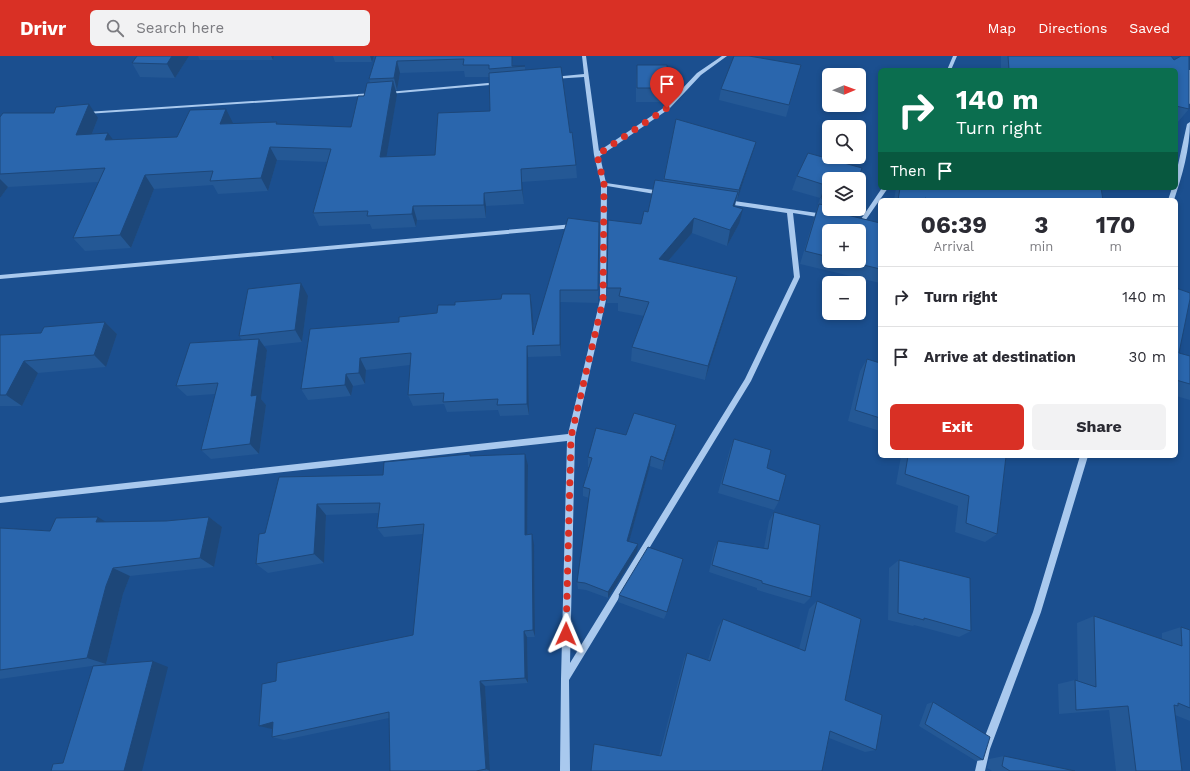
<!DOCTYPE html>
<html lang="en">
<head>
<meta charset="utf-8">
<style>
	body { margin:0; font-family:"Work Sans",sans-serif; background:#f2f2f3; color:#2b2b33; height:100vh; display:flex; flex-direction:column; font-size:15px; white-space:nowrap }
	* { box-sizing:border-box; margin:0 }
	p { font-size:13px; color:#7c7c81 }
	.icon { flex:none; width:22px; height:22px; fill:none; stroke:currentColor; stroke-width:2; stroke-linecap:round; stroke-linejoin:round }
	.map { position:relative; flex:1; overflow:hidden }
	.details { position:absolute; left:878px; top:142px; width:300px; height:260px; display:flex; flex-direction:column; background:#fff; border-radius:6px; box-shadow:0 2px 6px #0003 }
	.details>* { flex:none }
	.guide { position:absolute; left:878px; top:12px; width:300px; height:122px; border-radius:6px; box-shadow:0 2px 6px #0003; background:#0b6e4f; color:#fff; overflow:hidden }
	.needle { width:26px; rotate:89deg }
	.buttons { position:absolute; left:822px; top:12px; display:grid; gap:8px }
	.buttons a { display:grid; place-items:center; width:44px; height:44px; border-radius:6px; background:#fff; box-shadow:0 2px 6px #0003; font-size:20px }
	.pin { position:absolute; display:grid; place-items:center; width:34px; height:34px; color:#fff; margin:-41px -17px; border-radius:50% 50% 50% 0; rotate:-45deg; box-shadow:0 0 4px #0007 }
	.pin .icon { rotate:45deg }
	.me { position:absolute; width:44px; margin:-22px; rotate:1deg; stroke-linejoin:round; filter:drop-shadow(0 0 3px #0008) }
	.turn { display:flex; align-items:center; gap:14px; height:84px; padding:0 12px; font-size:18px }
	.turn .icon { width:52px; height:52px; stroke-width:2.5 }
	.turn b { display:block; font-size:28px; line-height:34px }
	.then { display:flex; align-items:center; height:38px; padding:0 12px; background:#0003; gap:8px; font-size:15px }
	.eta { display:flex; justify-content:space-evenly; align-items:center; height:68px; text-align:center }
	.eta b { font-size:24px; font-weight:700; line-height:28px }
	.primary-button { display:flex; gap:8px; margin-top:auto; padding:8px 12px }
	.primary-button a { flex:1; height:46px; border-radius:6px; background:#d93025; color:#fff; font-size:16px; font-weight:700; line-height:46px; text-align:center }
	.primary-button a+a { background:#f2f2f3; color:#2b2b33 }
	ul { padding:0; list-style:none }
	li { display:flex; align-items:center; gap:12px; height:60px; padding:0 12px; border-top:1px solid #e1e1e2 }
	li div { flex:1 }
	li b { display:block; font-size:15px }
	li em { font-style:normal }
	header { display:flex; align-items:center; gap:24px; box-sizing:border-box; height:56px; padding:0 20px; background:#d93025; color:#fff }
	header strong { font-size:19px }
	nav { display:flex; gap:22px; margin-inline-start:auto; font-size:14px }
	.search { width:280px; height:36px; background:#f2f2f3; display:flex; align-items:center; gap:10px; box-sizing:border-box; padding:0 14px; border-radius:6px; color:#7c7c81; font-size:15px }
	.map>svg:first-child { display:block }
</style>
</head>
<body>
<header>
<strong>Drivr</strong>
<div class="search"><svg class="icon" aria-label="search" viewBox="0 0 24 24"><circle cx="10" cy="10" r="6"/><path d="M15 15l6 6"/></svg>Search here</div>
<nav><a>Map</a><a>Directions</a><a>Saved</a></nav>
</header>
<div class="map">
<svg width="1190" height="715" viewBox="0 0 1190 715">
	<rect width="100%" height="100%" fill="#1b4f8f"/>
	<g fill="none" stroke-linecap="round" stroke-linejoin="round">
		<path fill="#a9c9ee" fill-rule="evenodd" d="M582 0H586L599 95 665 51 697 17 722 0H727L701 19 669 53 600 100 606 127 661 135 664 137 661 139 607 130 606 244 575 381 570 607 745 323 794 221 787 157 727 148 724 146 727 144 824 158 827 160 824 162 793 157 800 221 751 325 569 624 570 715H560L561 623 567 385 0 447V441L568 378 600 244 601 128 594 99 584 21 553 23 551 22 553 21 584 18Z
			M953 0H957L951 14H947Z
			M1188 14H1190V48L1188 47Z
			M499 26H501V28L388 38 386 37 388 36Z
			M373 37H375V39L86 58 84 57 86 56Z
			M1190 66C1190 93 1182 120 1174 144H1168L1172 132H1176V118L1187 68Z
			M882 132H888L865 165H861V163Z
			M574 168 577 170 574 172 0 223V219Z
			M1080 400H1088L1041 556 990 693 985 715H975L980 693 1033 556Z"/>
	</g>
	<path fill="#245895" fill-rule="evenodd" d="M137 0H189L175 22 140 21 132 7Z
		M198 0H274L273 4H200Z
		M333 0H374L372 6H335Z
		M376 0 512 1 513 10H525V14L570 77 576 109 577 122 522 126 524 148 486 150V162L417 164 416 171 372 173 370 168 319 170 313 157 327 106 277 104 268 135 218 138 213 129 154 133 131 192 85 195 73 182 99 126 8 131 0 142V61L98 62 92 78 113 84 177 81 233 67 232 68 351 71 364 40 370 27 369 23ZM464 15 465 21H489L490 55 435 99 386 101 397 39 395 34H397L400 17Z
		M1001 0H1171L1174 4 1181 0H1189V53L1177 67 1176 66V14H1001Z
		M637 9 668 32 667 46H636V23Z
		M801 9 786 61 719 44 721 33Z
		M676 63 756 86 753 96 737 145H736L735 150 739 168 727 190 692 177 668 205 737 221 733 236 705 324 631 305 632 291 644 260 618 255V247H607L608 164 641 168 663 125Z
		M797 120 829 123V153L843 158 880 167V227L800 208 820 142 792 134ZM829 175 859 205H829Z
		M896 132H1101L1103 144H894Z
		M599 166 598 247 560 246 561 300 528 301 529 359 500 360 498 354 447 356 444 348 413 350 408 339 410 309 366 314 365 328 353 330 351 340 308 344 301 333 399 266 437 257 455 249 501 243 530 238 534 277Z
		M1176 232 1179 297 1190 300V344L1176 340Z
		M308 240 302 286 264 290 267 294 261 343 266 349 259 398 211 403 201 394 215 338 187 340 176 330 242 284 239 280Z
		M105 266 117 278 106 311 38 317 22 350H0V279L41 277Z
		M867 303 880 307V375L848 365 860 315Z
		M676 369 674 379 662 414 650 410 629 485 637 496 608 542 586 534 578 533 577 526 589 442 583 440V431L589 411H588V401L626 379Z
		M734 383 767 412 779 445 774 454 718 437 730 393Z
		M470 398V400L528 409 527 478 534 488 535 581H527L528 627 485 630 490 715H390L389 662 284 684 272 681V673L276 625 413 579 423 478 384 481 377 472 379 457 326 459 324 507 268 517 256 508 265 477 279 421 383 419Z
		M901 400H1006L997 478 985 486 955 476 958 450 896 428Z
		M774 456 811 541 804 548 757 534V532L709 516 714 493 718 485 764 492 769 465Z
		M209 461 222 471 214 511 130 520 123 538 106 608 0 623V472L50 475 107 466 166 465Z
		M899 504 971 575 959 581 914 569 913 570 888 564 889 512Z
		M619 539 667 556 664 563 618 546Z
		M817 545 845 644 876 694 865 696 829 682 822 715 659 700 684 603 687 597 708 604 718 571 723 563 799 593 809 553Z
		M1094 560 1162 583V577L1181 571 1190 574V665L1175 659 1182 715H1116L1109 654 1059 658 1058 628 1075 624 1078 625 1077 567Z
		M933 646 983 704 976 705 919 670 927 648Z
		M1004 700 1075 715H992L987 712 989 703Z"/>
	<path fill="#1d4779" d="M172 0H189L175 22 167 8Z
		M271 0H274L273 4Z
		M370 0H374L372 6Z
		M397 5 400 17 397 34 394 22Z
		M393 25 397 39 384 115 380 101Z
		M89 48 98 62 86 93 76 79Z
		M226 53 233 67 227 81 220 68Z
		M108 77 118 90 105 84Z
		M756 86 753 96 737 145 739 134Z
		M270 91 277 104 268 135 261 122Z
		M521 113 522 126 524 148 522 134Z
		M145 119 154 133 131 192 120 179Z
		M0 123 8 131 0 142Z
		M738 136 734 151 733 150Z
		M484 137 486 150V162L484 149Z
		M413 150 417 164 416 171 412 158Z
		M743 153 739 168 727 190 730 174Z
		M694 162 692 177 657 218 659 203Z
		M737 221 733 236 705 324 708 310Z
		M301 227 308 240 302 286 295 274Z
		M560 234V246L561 300 560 289Z
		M530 238 532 251 535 291 533 279Z
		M105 266 117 278 106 311 94 299Z
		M259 283 267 294 261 343 266 349 259 398 250 388 251 340Z
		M527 290 528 301 529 359 527 348Z
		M360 302 366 314 365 328 359 317Z
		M24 305 38 317 22 350 6 339Z
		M346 318 353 330 351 340 345 329Z
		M676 369 674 379 662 414 664 405Z
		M525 398 528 409 527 488 525 479Z
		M651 400 650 410 627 493V485Z
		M317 448 326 459 324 507 314 498Z
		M98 461 114 471 96 466Z
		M209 461 222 471 214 511 200 502Z
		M532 478 534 488 535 581 533 574Z
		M638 488 637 496 608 542V536Z
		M113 512 130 520 123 538 106 608 87 602 106 530Z
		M524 575 527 581 528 627 525 622Z
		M153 605 168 611 142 715H124Z
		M480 625 485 630 490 715 486 713Z
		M273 666 285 670 272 673 259 670Z"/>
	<path fill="#2a66ad" stroke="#1d4779" d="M137 0H172L167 8 132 7Z
		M376 0H512V10H525L489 13V9H463L464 3 397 5 394 22 369 23Z
		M734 0H749L801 9 789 49 721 33Z
		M1008 0H1171L1174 4 1181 0H1189V53L1176 50V14H1009Z
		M637 9H667L668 32H637Z
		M561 11 570 77 572 76 576 109 521 113 522 134 484 137V149L413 150 412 158 367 160 368 155 313 157 331 93 270 91 261 122 210 125 213 115 145 119 120 179 73 182 105 112 0 118V61L3 57H54L56 51 89 48 76 79 108 77 105 84 177 81 190 54 226 53 220 68 277 66 276 68 351 71 358 40H364L367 27 393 25 380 101 435 99 438 57 490 55 489 17Z
		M676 63 756 86 739 134 664 123Z
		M808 97 862 112 858 123H829V143L821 142 825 129 797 120Z
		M655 124 738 136 733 150 743 153 730 174 694 162 659 203 737 221 708 310 632 291 649 246 619 240 621 232H607L608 164 641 168 644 155 648 156Z
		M900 132H1101L1103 144H931L925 142V144H898Z
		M819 148 829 150V153H845L843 158 880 167V213L847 205H859V175H829V201L805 195Z
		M568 162 599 166 598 234H560V289L527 290V348L497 349 498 343 443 346 444 337 408 339 411 297 360 302 359 317 346 318 345 329 301 333 310 273 399 266V261L437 257 438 249H455V246L501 243 502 238H530L533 279Z
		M301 227 295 274 239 280 248 233Z
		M1176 232 1190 237V243L1179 297 1190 300V328L1176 324Z
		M105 266 94 299 24 305 6 339H0V279L41 277 44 271Z
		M259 283 251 340 257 339 250 388 201 394 218 327 176 330 190 287Z
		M867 303 880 307V362L855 354Z
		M634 357 676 369 664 405 651 400 627 485 638 488 608 536 585 527 577 526 590 433 583 431 592 402 588 401 596 372 626 379Z
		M734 383 771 394 767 412 786 419 779 445 722 428Z
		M470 398V400L525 398V479L532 478 533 574 524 575 525 622 480 625 486 713 476 715H390L389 656 272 681 273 666 259 670 262 628 276 625 277 607 413 579 424 468 377 472 380 447 317 448 314 498 256 508 259 478 265 477 279 421 383 419 384 406Z
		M908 400H1006L997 478 966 467 969 440 905 418Z
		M774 456 820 469 811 541 762 527V525L712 509 718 485 768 493Z
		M98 461 96 466 166 465 209 461 200 502 113 512 106 530 87 602 0 614V472L50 475 56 462Z
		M648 491 683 503 667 556 619 539Z
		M899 504 970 522 971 575 924 562V564L898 557Z
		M817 545 861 563 845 644 882 659 876 694 830 675 822 715H591L594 688 661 700 687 597 710 605 723 563 805 595Z
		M1094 560 1182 590 1181 571 1190 574V652L1178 647V650L1174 649 1182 715H1136L1128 650 1076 654 1075 624 1096 631Z
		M153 605 124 715H51L53 708 63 707 93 610Z
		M933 646 990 681 983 704 925 668Z
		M1004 700 1075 715H1010L1002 710Z"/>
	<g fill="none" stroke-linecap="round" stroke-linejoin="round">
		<path stroke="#d93025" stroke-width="7" stroke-dasharray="0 12.6" d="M566 578 571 381 603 244 604 128 597 99 667 52"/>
	</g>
</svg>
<div class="buttons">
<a><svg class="needle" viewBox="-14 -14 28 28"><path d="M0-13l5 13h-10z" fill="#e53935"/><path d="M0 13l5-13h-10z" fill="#7c7c81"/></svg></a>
<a><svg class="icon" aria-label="search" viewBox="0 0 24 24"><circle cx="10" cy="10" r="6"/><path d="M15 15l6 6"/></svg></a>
<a><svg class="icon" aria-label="layers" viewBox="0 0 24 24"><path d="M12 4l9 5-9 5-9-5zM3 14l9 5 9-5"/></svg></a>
<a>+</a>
<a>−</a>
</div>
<div class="pin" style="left:667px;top:52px;background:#d93025"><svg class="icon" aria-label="arrive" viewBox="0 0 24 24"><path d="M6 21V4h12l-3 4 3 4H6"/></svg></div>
<svg class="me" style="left:566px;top:578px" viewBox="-20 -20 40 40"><path d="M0-17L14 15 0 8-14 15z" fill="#d93025" stroke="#fff" stroke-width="4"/></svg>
<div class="guide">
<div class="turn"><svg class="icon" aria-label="right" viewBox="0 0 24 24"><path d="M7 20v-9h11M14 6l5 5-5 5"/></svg><div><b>140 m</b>Turn right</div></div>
<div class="then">Then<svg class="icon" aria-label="arrive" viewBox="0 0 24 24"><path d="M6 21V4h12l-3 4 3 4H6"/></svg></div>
</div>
<section class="details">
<div class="eta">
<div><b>06:39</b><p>Arrival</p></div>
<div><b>3</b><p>min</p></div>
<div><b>170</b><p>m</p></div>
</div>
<ul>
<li><svg class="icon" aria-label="right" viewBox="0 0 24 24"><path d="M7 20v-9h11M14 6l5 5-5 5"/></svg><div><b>Turn right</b></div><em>140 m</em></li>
<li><svg class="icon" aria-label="arrive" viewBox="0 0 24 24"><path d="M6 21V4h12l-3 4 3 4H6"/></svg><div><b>Arrive at destination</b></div><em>30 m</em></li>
</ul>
<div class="primary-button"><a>Exit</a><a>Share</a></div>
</section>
</div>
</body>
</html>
